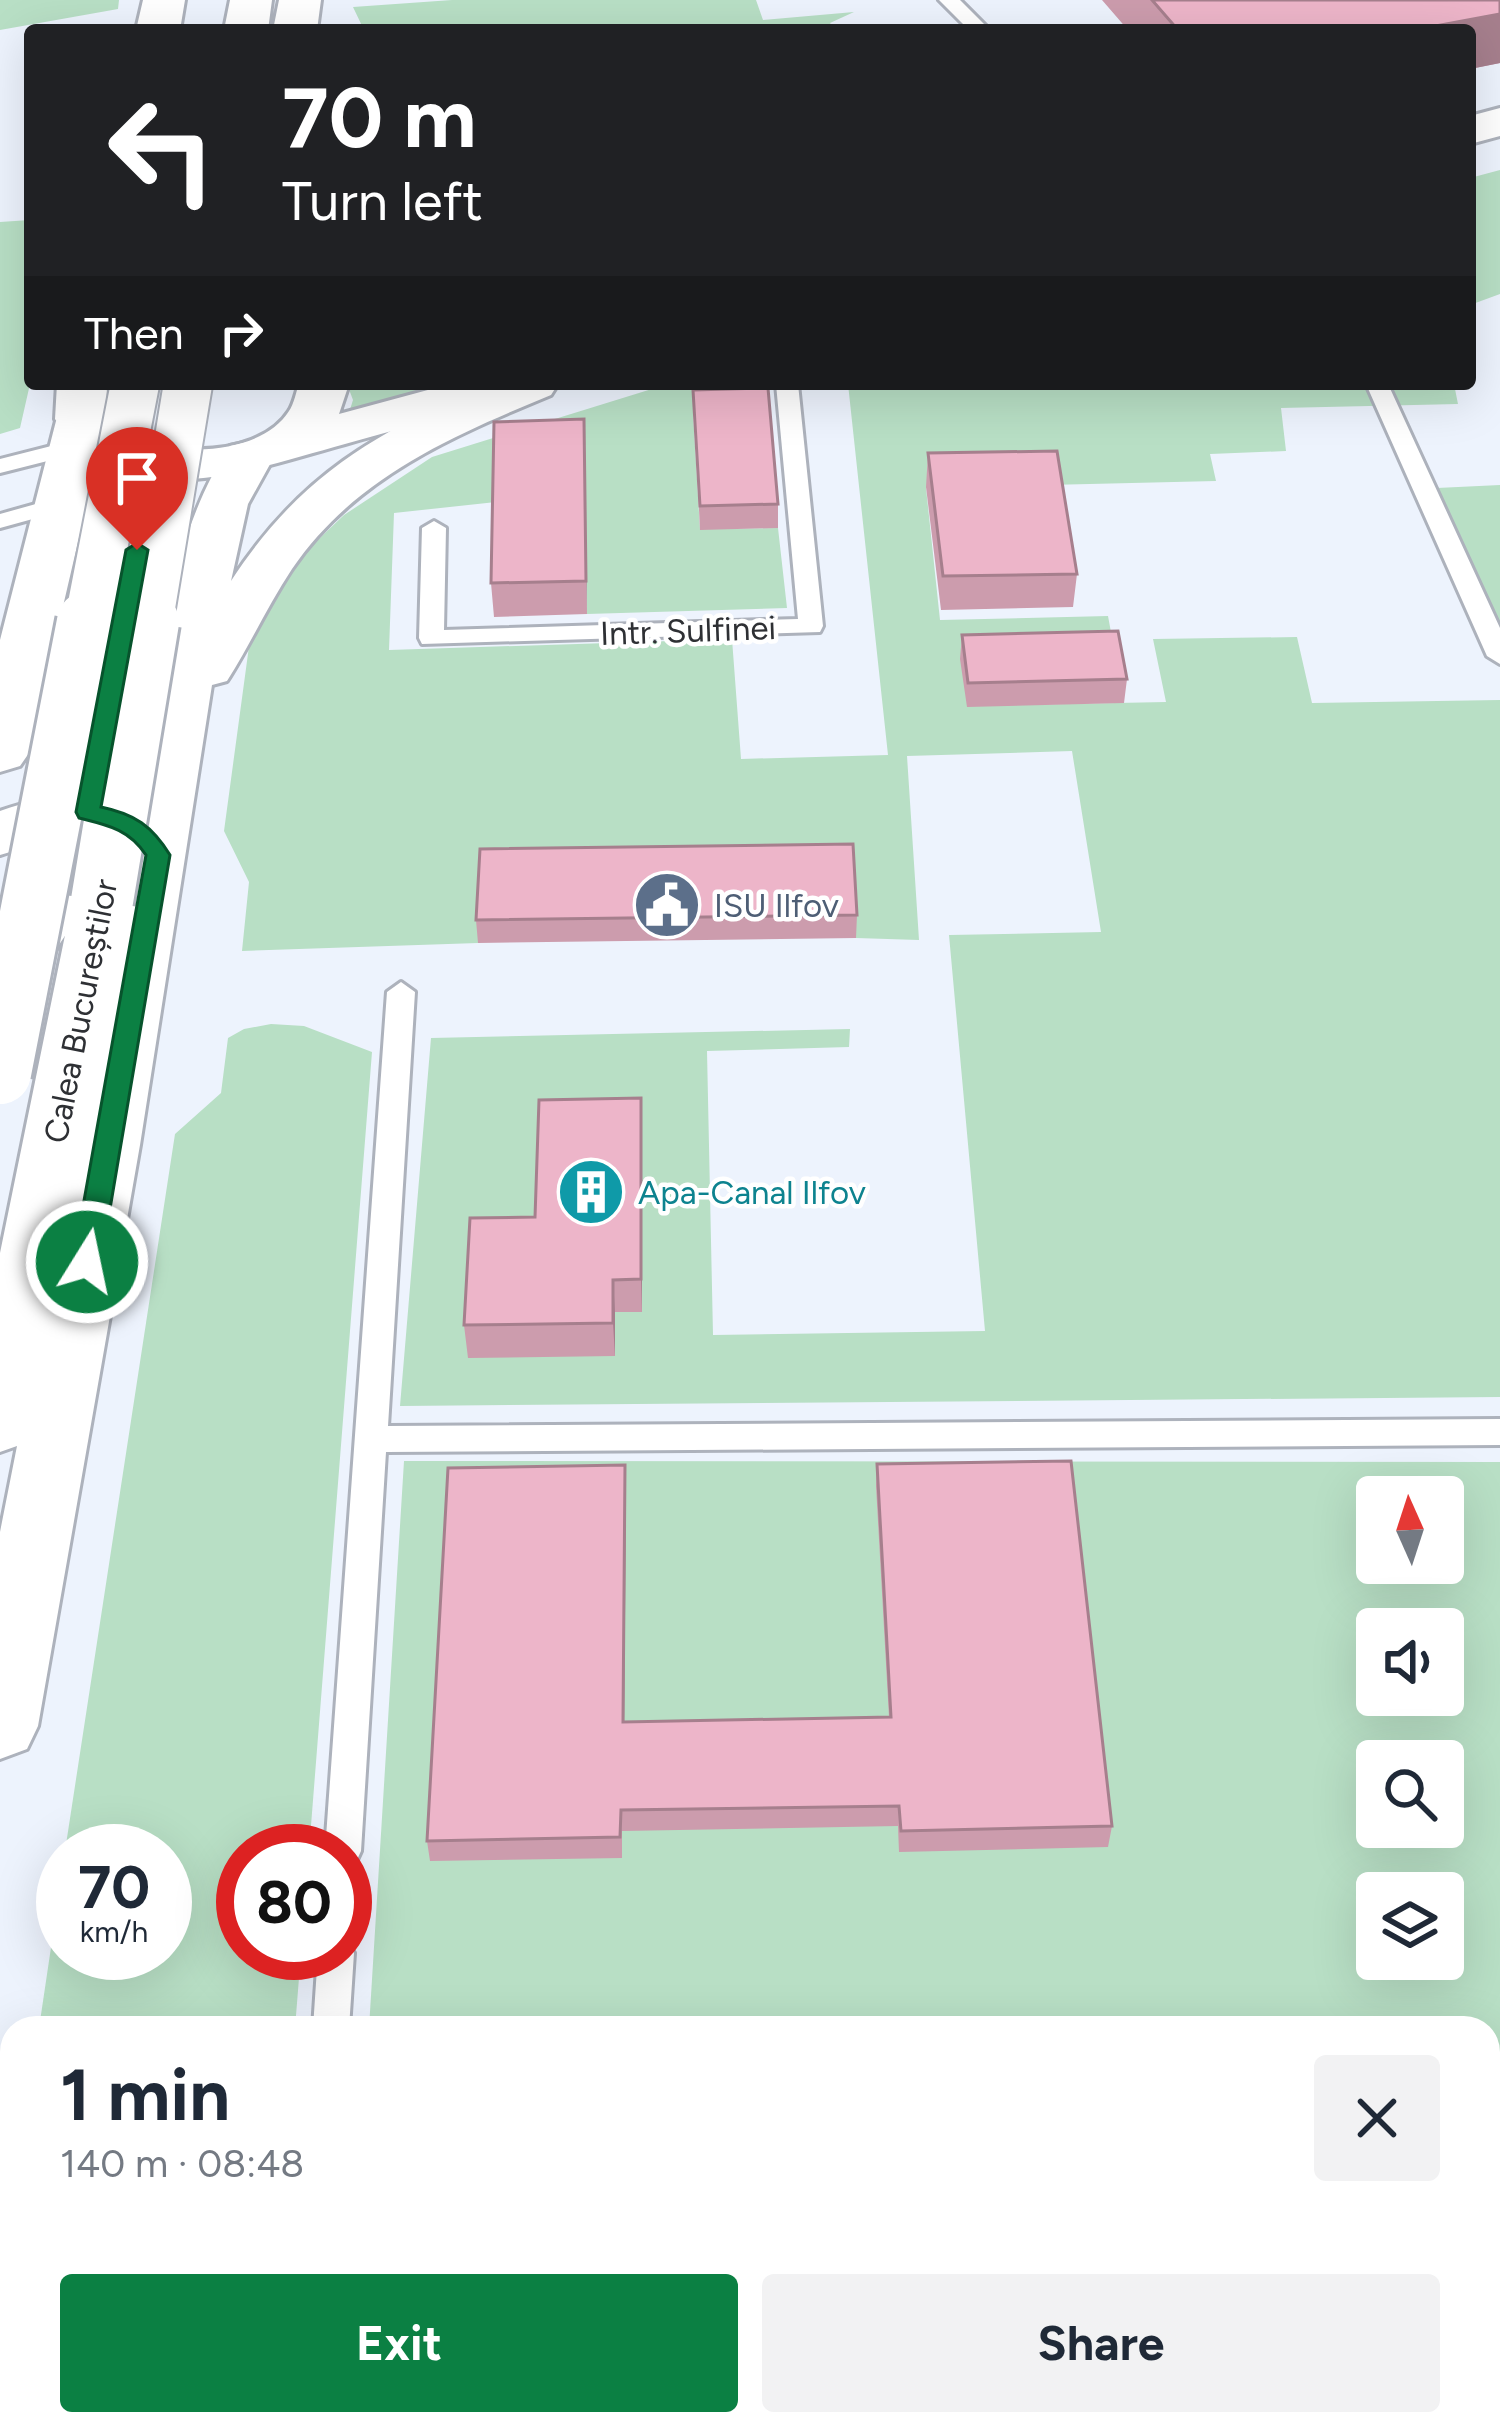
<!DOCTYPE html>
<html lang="en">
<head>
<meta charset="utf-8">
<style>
	body { margin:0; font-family:Figtree,sans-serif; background:#f2f2f3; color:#1f2937; height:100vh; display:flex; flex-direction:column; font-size:45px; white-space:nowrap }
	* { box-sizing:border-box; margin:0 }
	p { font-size:39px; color:#747a83 }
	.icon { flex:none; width:66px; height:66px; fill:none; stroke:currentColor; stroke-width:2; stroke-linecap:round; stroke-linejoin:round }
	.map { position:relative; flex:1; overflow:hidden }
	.side { position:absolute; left:0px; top:2016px; width:1500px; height:420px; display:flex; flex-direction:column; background:#fff; border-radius:36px 36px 0 0; box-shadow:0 12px 48px #0002 }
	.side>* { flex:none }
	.hud { position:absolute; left:24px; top:24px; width:1452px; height:366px; border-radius:12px; box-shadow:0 12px 48px #0002; background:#202124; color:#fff; overflow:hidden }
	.needle { width:78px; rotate:357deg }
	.buttons { position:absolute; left:1356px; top:1476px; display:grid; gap:24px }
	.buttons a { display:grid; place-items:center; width:108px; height:108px; border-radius:12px; background:#fff; box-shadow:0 12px 48px #0002; font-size:60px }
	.speed { position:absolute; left:36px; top:1824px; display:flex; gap:24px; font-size:60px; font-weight:700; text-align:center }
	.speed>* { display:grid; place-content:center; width:156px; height:156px; border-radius:50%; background:#fff; box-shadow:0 12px 48px #0002; line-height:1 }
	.speed small { font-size:30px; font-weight:400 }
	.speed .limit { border:18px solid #d22; background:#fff; color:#111 }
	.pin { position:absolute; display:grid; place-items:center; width:102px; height:102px; color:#fff; margin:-123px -51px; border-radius:50% 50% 50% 0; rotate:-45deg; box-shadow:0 0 12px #0007 }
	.pin .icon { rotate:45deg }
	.me { position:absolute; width:132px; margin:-66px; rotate:10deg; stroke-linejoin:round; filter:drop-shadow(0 0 9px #0008) }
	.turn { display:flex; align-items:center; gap:42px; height:252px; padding:0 60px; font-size:54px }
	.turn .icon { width:156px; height:156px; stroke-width:2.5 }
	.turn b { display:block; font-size:84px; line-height:102px }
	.then { display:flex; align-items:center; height:114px; padding:0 60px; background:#0003; gap:24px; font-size:45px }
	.round { display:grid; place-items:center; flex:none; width:126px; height:126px; border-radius:12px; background:#f2f2f3 }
	.overview { display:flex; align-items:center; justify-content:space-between; height:204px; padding:0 60px }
	h1 { font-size:72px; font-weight:700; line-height:90px }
	.action { display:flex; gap:24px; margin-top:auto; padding:24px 60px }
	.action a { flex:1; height:138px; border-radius:12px; background:#0b8043; color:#fff; font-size:48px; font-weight:700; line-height:138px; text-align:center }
	.action a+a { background:#f2f2f3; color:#1f2937 }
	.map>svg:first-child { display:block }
</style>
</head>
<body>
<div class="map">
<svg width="1500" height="2436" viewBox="0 0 1500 2436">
	<rect width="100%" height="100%" fill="#edf3fd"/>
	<path fill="#b8dfc5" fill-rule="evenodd" d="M0 0H119L118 9 0 30Z
		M452 0H756L763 20 854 12 830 23 835 30H364L353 7Z
		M1500 170V294L1470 305V178Z
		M30 220V384L20 428 0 434V222Z
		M347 384H468L347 419 353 400Z
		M668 384H765L768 411 693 414 700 529 778 528 787 608 587 614 585 453 496 502 394 513 389 650 732 639 741 759 888 755 848 384H1454L1458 404 1281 408 1286 451 1210 454 1216 481 926 488 940 620 1108 616 1115 654 967 706 1166 702 1153 639 1297 637 1312 703 1500 700V1397L400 1406 431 1038 850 1029 849 1047 707 1051 713 1335 985 1331 949 935 1101 932 1072 751 907 756 919 940 856 938 852 868 482 873 478 943 242 951 249 882 224 831 250 639 269 600 302 555 344 515 432 457Z
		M1500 485V630L1437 488Z
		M271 1024 304 1026 372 1052 309 1851H243V1953H301L295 2028H39L63 1867V1953H165V1851H65L175 1134 221 1093 228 1038 244 1029Z
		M404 1461 1500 1462V2270H1488V2028H369ZM1377 1497H1443V1563H1377ZM1377 1629H1443V1695H1377ZM1377 1761H1443V1827H1377ZM1377 1893H1443V1959H1377Z
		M1488 2373H1500V2436H381V2424H1488Z
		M7 2407H12V2424H241L240 2436H2Z"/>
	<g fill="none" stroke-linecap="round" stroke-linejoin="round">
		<g stroke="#adb2bc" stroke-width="6">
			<path id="lane" d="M939 0H960L990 30H969Z
				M776 384H798L823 626 820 632 422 644 419 638 422 528 434 521 446 528 444 630 798 619Z
				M1366 384H1388L1500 628V664L1487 656Z
				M75 440 87 447 83 452 0 473V459Z
				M61 497 73 504 69 509 0 528V514Z
				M138 539 150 546 133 641 120 649 107 641 126 546Z
				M81 838 94 847 75 921 44 967H24L20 960 47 921 68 847Z
				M401 982 415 992 388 1426 1500 1419V1445L386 1452 361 1851 356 1862 345 1866V1851H325L387 992Z
				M345 1940 354 1953 349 2028H313L318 1953H345Z
				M1500 2297V2337L1488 2338V2298Z
				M0 2319H12V2359H0Z
				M285 2424H325L324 2436H284Z"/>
		</g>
		<g stroke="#adb2bc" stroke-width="6">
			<path id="secondary" d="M1500 108V136L1470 144V116Z
				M57 384H107L106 417C142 459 256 463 289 411 294 404 296 392 299 384H349L339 414 450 384H532L525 395C465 411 405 427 345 444 249 470 125 520 55 419Z"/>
		</g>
		<g stroke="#adb2bc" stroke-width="6">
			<path id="highway" d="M143 0H185L180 30H136Z
				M230 0H272L268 30H224Z
				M279 0H321L317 30H273Z
				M490 384H558L551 395C452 436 355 477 292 569 268 605 250 645 227 681L212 685 140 1145 38 1726 27 1749 0 1759V1532L17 1446 0 1452V1253L72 901 81 886 102 880 121 886 126 856C85 815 46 842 0 855V811C47 795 87 788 135 806 155 693 164 542 230 446L248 442 266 446 274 457 248 504 231 581C299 476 377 431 490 384Z
				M81 406 99 410 106 421 29 753 20 766 0 772V640L56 421 63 410Z"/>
		</g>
		<use href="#lane" fill="#fff" fill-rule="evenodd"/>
		<use href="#secondary" fill="#fff" fill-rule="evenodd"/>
		<use href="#highway" fill="#fff" fill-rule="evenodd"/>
		<g stroke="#adb2bc" stroke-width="52" stroke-linecap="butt">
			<path id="highway-bridge-far1" d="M88 625 135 384
				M148 625 188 384"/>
		</g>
		<g stroke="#adb2bc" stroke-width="68" stroke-linecap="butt">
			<path id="highway-bridge" d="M102 901 148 622
				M0 1073 88 622"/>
		</g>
		<use href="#highway-bridge-far1" stroke="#fff" stroke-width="48"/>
		<use href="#highway-bridge" stroke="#fff" stroke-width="62"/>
	</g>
	<path fill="#cc9cad" d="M1102 0H1500V63L1470 69V30H1128Z
		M693 390 778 504V528L700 530Z
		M584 419 587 614 494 617 491 583Z
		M928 453 1077 574 1073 607 941 610 926 487Z
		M962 635 1127 679 1124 703 967 707 960 659Z
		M857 915 856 938 478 943 476 920Z
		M642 1132V1312H615V1356L468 1358 464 1325Z
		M877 1464 1112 1826 1108 1847 899 1852 898 1826 622 1831V1858L430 1861 427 1841 625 1465 624 1722 889 1717 876 1486Z"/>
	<path fill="#a67f8d" d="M1500 14V63L1470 69V30H1414Z
		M584 419 585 453 587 614 586 581Z
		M641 1098 642 1132V1312L641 1279Z
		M613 1280 615 1312V1356L613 1323Z
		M625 1465 626 1487 624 1743 623 1722Z"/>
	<path fill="#edb5c9" stroke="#a67f8d" stroke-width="3" d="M1152 0H1500V14L1414 30H1178Z
		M768 388 778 504 700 506 693 390Z
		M584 419 586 581 491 583 494 422Z
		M1057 451 1077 574 943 576 928 453Z
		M1118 631 1127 679 968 683 962 635Z
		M853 844 857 915 476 920 480 849Z
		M641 1098V1279L613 1280V1323L464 1325 470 1218 535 1217 539 1100Z
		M1071 1461 1112 1826 901 1831 899 1806 621 1810 620 1837 427 1841 448 1468 625 1465 623 1722 891 1717 877 1464Z"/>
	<path fill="#0b8043" stroke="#07532c" stroke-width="3" d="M137 543 148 550 101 807C135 814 152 826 170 855L101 1262 87 1272 73 1262 146 855C129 829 107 825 79 818L76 812 126 550Z"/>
	<defs>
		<g id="civic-disc" transform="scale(3.45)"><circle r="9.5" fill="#5c6f8a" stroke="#fff"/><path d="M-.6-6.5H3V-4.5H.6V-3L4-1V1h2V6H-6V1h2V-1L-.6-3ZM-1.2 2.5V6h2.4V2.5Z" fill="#fff"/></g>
		<g id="building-disc" transform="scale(3.45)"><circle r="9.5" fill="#0f9aa8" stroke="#fff"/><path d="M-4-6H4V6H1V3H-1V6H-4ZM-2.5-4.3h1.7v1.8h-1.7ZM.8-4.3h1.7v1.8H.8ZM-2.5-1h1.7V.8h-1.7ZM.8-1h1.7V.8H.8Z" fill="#fff"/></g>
	</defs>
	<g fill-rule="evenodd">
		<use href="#civic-disc" x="667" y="905"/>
		<use href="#building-disc" x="591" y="1192"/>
	</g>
	<g text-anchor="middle" stroke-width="9" stroke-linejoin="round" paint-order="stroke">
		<g font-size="33" fill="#2e3034" stroke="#fff">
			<text transform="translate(688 630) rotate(-2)" y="12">Intr. Sulfinei</text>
			<text transform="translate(80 1011) rotate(-79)" y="12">Calea Bucureștilor</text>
		</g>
		<g font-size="33" fill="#4e5e75" stroke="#fff" text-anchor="start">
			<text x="714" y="917">ISU Ilfov</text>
		</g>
		<g font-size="33" fill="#0d838f" stroke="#fff" text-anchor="start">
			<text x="638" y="1204">Apa-Canal Ilfov</text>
		</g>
	</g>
</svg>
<div class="buttons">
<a><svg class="needle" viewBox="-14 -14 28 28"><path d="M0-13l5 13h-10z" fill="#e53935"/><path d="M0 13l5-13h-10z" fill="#747a83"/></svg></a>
<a><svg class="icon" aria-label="sound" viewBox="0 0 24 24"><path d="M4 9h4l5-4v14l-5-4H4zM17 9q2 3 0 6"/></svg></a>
<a><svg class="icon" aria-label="search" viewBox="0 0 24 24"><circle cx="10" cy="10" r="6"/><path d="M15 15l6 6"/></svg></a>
<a><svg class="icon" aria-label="layers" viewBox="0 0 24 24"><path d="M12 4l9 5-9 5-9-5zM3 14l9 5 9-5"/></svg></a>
</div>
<div class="speed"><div>70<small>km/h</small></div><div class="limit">80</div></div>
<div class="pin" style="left:137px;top:550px;background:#d93025"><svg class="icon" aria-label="arrive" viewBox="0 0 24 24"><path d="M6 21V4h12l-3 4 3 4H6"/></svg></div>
<svg class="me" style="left:87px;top:1262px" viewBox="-20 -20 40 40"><circle r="17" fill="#0b8043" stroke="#fff" stroke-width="3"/><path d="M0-11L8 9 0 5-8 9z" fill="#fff"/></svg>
<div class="hud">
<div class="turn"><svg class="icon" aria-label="left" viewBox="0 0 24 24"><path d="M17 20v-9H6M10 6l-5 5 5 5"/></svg><div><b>70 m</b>Turn left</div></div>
<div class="then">Then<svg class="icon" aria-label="right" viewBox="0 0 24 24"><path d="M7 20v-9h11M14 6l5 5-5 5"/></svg></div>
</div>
<section class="side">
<div class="overview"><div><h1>1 min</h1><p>140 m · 08:48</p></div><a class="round"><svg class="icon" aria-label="close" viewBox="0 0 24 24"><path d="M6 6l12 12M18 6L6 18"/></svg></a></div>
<div class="action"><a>Exit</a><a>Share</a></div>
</section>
</div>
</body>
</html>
